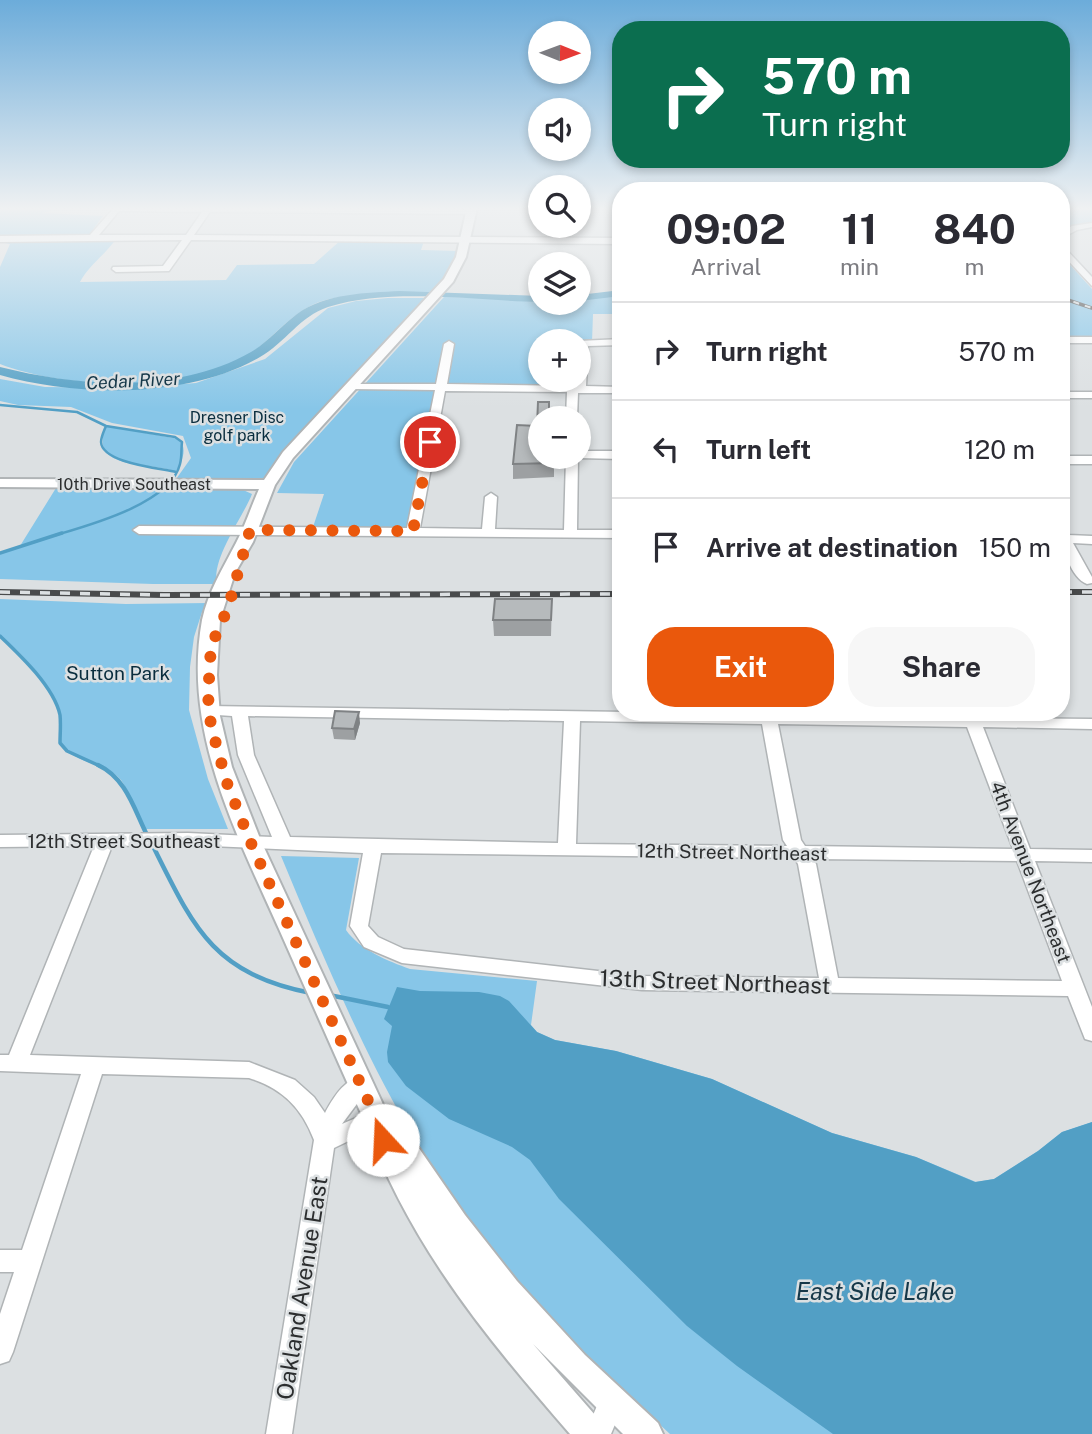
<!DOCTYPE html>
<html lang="en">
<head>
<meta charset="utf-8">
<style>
	body { margin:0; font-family:"Public Sans",sans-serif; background:#f7f7f7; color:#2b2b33; height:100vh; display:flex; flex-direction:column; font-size:26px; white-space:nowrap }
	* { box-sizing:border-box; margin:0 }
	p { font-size:23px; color:#7c7c81 }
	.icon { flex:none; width:38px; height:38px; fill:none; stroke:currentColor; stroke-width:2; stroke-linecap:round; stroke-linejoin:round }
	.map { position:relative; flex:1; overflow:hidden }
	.panel { position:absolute; left:612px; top:182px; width:458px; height:539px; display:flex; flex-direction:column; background:#fff; border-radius:28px; box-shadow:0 4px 10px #0003 }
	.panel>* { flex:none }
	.guide { position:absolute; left:612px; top:21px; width:458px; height:147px; border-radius:28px; box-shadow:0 4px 10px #0003; background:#0b6e4f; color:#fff; overflow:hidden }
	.needle { width:46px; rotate:91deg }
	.buttons { position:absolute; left:528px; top:21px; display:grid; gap:14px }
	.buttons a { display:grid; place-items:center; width:63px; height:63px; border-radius:50%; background:#fff; box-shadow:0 4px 10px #0003; font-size:35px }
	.pin { position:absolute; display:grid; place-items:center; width:60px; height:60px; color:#fff; margin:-30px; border:4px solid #fff; border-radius:50%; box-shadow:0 2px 7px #0007 }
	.me { position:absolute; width:77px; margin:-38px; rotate:340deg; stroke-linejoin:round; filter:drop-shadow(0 0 5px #0008) }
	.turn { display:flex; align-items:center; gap:24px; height:147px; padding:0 35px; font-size:32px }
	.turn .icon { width:91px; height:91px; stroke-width:2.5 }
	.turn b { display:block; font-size:49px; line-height:60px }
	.eta { display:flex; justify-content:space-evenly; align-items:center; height:119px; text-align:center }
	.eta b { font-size:42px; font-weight:700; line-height:49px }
	.cta { display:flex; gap:14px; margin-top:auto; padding:14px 35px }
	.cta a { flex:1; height:80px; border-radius:28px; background:#ea580c; color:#fff; font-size:28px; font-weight:700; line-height:80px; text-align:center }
	.cta a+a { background:#f7f7f7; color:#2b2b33 }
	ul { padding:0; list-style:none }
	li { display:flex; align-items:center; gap:21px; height:98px; padding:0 35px; border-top:2px solid #e1e1e2 }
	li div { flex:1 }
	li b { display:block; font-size:26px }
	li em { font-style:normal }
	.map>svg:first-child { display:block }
</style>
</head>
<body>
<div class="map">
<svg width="1092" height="1434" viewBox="0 0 1092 1434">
	<rect width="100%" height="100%" fill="#dce0e2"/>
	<path fill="#87c6e8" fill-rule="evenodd" d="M0 208H49L51 211 42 213 103 216 89 235 99 239H116C105 255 88 266 80 282L226 280 237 265 314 264 341 240 424 241 421 250 458 251 449 271 431 295C402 294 345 292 319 302 292 312 273 338 250 354 191 394 64 389 0 364V267L10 244 0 242Z
		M1062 208H1092V222L1062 230Z
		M1062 256 1092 289V336H1062Z
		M621 293V314H593L592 342H586L581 389 441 388 413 531 312 530 324 494 277 493 294 462 444 297 541 299V303H579V298ZM541 341H579V380H541Z
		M388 298H429L264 482H174L191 458 183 436 112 423 71 407 18 405 0 401V379L45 387 132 388 196 383 265 359 328 308 356 301Z
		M106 426 179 439C188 449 182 461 176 472 151 461 87 472 106 426Z
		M56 488 241 489 252 494C243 517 211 559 217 584H153L0 579V553L20 546Z
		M0 599 126 604 209 603 202 612 194 637 190 667 189 710 208 779 228 829H144C135 814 131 794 121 780 106 762 73 764 61 744 56 734 62 723 59 712 50 684 23 653 0 636Z
		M281 856 359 858 346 930C360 950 388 961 410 969L537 981 531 1025 537 1032 555 1040 616 1051 712 1079 832 1133 916 1157 976 1182 994 1179 1038 1151 1062 1132 1092 1122V1434H670C599 1369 532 1303 473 1227 389 1116 334 983 281 856Z"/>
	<path fill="#529fc5" d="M397 987 420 991 479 992 500 996 509 1001 537 1032 555 1040 616 1051 712 1079 832 1133 916 1157 975 1182 994 1179 1038 1151 1062 1132 1092 1122V1434H833L737 1366 687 1326 559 1199 530 1160 512 1147 449 1119 406 1086 388 1062 387 1052 392 1026 384 1019Z"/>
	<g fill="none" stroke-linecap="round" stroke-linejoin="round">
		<path stroke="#529fc5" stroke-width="2.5" d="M0 405 77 412 106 426 175 437 182 442C181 449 182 457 180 464 171 503 90 525 56 535
			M106 426C104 431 101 437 101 442 102 463 159 468 176 472"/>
		<path stroke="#529fc5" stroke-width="3.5" d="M0 553 62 533
			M0 636C20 655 54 687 60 715 61 724 60 734 60 743L67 751 102 767"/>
		<path stroke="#529fc5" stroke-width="4.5" d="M98 765C126 778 134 809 147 835
			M151 842C193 926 211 973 311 993
			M329 995 388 1007"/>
		<path fill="#529fc5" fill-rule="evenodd" d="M621 290V296L579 301V295Z
			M400 291 541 296V302C475 301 392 287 328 307 300 316 285 343 260 357 188 399 78 397 0 375V367C79 387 178 394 251 352 268 342 281 326 297 314 326 293 366 293 400 291Z"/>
		<g stroke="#b0b4b6" stroke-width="3">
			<path id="minor" d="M114 208 471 210 474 214 210 212 194 235 621 238V244L191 240 169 271 116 272 112 269 113 267 163 266 182 240 0 242V236L90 235ZM119 211 202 212 186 235H99Z
				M1092 223V227L1077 230 1062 238V232L1072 226Z
				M1062 245 1092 277V286L1062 254Z
				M1062 337H1092V343H1062Z
				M621 339V345L588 346 586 386 621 387V393H578L577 418H566L567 392 445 391 420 528 482 529 485 497 491 493 497 497 495 529 564 530 566 457H579V451H621V459L578 458 577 530H621V538L139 534 133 530 139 526 407 528 435 390 352 389 347 386 348 384H436L444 344 449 341 454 344 447 384 576 386V380H579V341Z
				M1062 392H1092V398H1062Z
				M1062 456H1092V464H1062Z
				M1062 532 1068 535 1092 536V544L1073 543 1092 577V583L1087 584C1071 578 1062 548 1062 532Z
				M209 706 963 717 964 712H976L979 718 1092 719V729L983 727 1030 849 1092 850V862L1035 861 1092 1007V1041L1085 1039 1068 996 642 990 402 963 364 947 350 926 363 853 188 845 112 846 30 1055 249 1062 295 1080 314 1097 325 1113C333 1098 348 1072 368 1079L371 1085 342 1124 376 1109 384 1112 387 1118 384 1124 334 1148 292 1434H266L314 1140C302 1108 282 1088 249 1078L102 1074 13 1352 9 1361 0 1364V1314L14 1272H0V1250H22L81 1074 0 1071V1055H9L94 846 0 847V835L188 833 272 837 238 755 232 716 203 714 201 711ZM248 716 564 721 558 843 290 837 254 755ZM580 721 762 724 783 840 787 846 576 844ZM778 724 967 727 1013 849 805 846 801 840ZM381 853 794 858 798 864 819 978 642 976 404 949 378 937 368 926ZM813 859 1017 861 1062 981 838 978 816 864Z
				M611 1390 620 1394 624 1403 611 1434H585L602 1394Z"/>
		</g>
		<g stroke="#b0b4b6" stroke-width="4">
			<path id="major" d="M467 208H477L466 257 453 282 293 458 275 485 253 542 235 573 220 620 217 675 220 716 232 767 261 841 387 1113 414 1141 465 1215 517 1281 585 1355 658 1423 663 1434H623L533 1344 602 1423 607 1434H570C483 1334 409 1244 363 1118 335 1055 307 992 279 929 236 833 182 730 202 620 208 592 223 568 236 543 245 526 251 507 259 489L0 487V479L264 480 283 452 444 279 456 257Z"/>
		</g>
		<use href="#minor" fill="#fff" fill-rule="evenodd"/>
		<use href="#major" fill="#fff" fill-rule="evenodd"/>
		<g stroke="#494b4c" stroke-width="3.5">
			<path id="rail-far1" d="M1062 298 1092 308"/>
		</g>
		<g stroke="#494b4c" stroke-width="6">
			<path id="rail" d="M0 592 164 595 621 594
				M1062 592H1092"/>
		</g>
		<use href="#rail-far1" stroke="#dce0e2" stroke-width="2" stroke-dasharray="6" stroke-linecap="butt"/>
		<use href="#rail" stroke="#dce0e2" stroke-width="3.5" stroke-dasharray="10" stroke-linecap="butt"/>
	</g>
	<path fill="#9da0a2" d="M538 402H549V409H552V418H541V444H537V454H541V457H548L554 463V477L513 479V464L517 425 537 426Z
		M552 599 551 636H494L493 620Z
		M360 723 355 740 334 739 332 728Z"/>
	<path fill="#7f8284" d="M359 712 360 723 355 740 354 729Z"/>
	<path fill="#b6babc" stroke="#7f8284" stroke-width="2" d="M538 402H549V409H552L551 418H541V430H537L536 454H541V457H548L554 463 513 464 517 425 537 426Z
		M495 599H552L551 620H493Z
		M335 711 359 712 354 729 332 728Z"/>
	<linearGradient id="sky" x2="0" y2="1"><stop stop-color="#6cacda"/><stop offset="0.51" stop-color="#eff1f2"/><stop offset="1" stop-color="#eff1f2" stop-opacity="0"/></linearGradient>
	<rect width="1092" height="409" fill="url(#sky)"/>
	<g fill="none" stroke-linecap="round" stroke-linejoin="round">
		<path stroke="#ea580c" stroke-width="12" stroke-dasharray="0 21.6" d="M383 1140 376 1118 250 841 227 783 211 726 208 696 211 646 228 608 250 530 413 531 430 442"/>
	</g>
	<g text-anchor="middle" stroke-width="5" stroke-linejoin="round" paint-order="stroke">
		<g font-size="16" fill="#092d3e" stroke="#dce0e2">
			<text x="237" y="423">Dresner Disc<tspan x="237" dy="18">golf park</tspan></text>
		</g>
		<g font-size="16" fill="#2c2e2f" stroke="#dce0e2">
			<text x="134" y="490">10th Drive Southeast</text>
		</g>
		<g font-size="18" font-style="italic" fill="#163849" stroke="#dce0e2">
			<text transform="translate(133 381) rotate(-3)" y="6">Cedar River</text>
		</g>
		<g font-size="19" fill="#092d3e" stroke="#dce0e2">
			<text x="118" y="680">Sutton Park</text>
		</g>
		<g font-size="19" fill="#2c2e2f" stroke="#dce0e2">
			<text x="124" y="848">12th Street Southeast</text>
			<text transform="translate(732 852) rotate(1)" y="7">12th Street Northeast</text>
			<text transform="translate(1031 872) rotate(69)" y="7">4th Avenue Northeast</text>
		</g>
		<g font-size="23" fill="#2c2e2f" stroke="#dce0e2">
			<text transform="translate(715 982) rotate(2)" y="8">13th Street Northeast</text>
			<text transform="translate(302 1288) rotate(-81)" y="8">Oakland Avenue East</text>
		</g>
		<g font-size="24" font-style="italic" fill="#163849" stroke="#dce0e2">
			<text x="875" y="1300">East Side Lake</text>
		</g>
	</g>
</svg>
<div class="buttons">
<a><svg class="needle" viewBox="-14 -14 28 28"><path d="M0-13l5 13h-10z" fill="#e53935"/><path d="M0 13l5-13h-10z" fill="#7c7c81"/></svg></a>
<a><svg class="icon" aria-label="sound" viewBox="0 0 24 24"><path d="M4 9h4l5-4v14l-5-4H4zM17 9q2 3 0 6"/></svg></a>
<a><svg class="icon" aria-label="search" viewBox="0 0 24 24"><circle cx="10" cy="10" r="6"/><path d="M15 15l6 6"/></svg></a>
<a><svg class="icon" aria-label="layers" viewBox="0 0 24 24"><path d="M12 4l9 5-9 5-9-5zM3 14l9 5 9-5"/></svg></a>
<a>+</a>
<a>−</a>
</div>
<div class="pin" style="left:430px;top:442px;background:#d93025"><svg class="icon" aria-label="arrive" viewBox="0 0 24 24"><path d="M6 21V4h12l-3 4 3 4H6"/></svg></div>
<svg class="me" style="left:383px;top:1140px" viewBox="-20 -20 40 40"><circle r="19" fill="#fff"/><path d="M0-13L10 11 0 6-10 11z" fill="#ea580c"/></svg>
<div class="guide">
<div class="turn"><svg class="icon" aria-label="right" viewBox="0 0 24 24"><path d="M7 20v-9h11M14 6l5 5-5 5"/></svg><div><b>570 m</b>Turn right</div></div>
</div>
<section class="panel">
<div class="eta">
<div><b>09:02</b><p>Arrival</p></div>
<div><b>11</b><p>min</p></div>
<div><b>840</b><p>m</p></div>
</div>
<ul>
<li><svg class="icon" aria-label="right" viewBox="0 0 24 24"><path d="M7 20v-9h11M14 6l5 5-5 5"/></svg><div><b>Turn right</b></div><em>570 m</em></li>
<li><svg class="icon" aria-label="left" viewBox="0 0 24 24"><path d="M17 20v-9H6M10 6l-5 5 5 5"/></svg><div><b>Turn left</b></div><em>120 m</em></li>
<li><svg class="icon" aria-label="arrive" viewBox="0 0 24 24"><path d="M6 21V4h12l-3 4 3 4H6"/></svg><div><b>Arrive at destination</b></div><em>150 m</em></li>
</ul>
<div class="cta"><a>Exit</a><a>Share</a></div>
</section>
</div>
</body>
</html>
